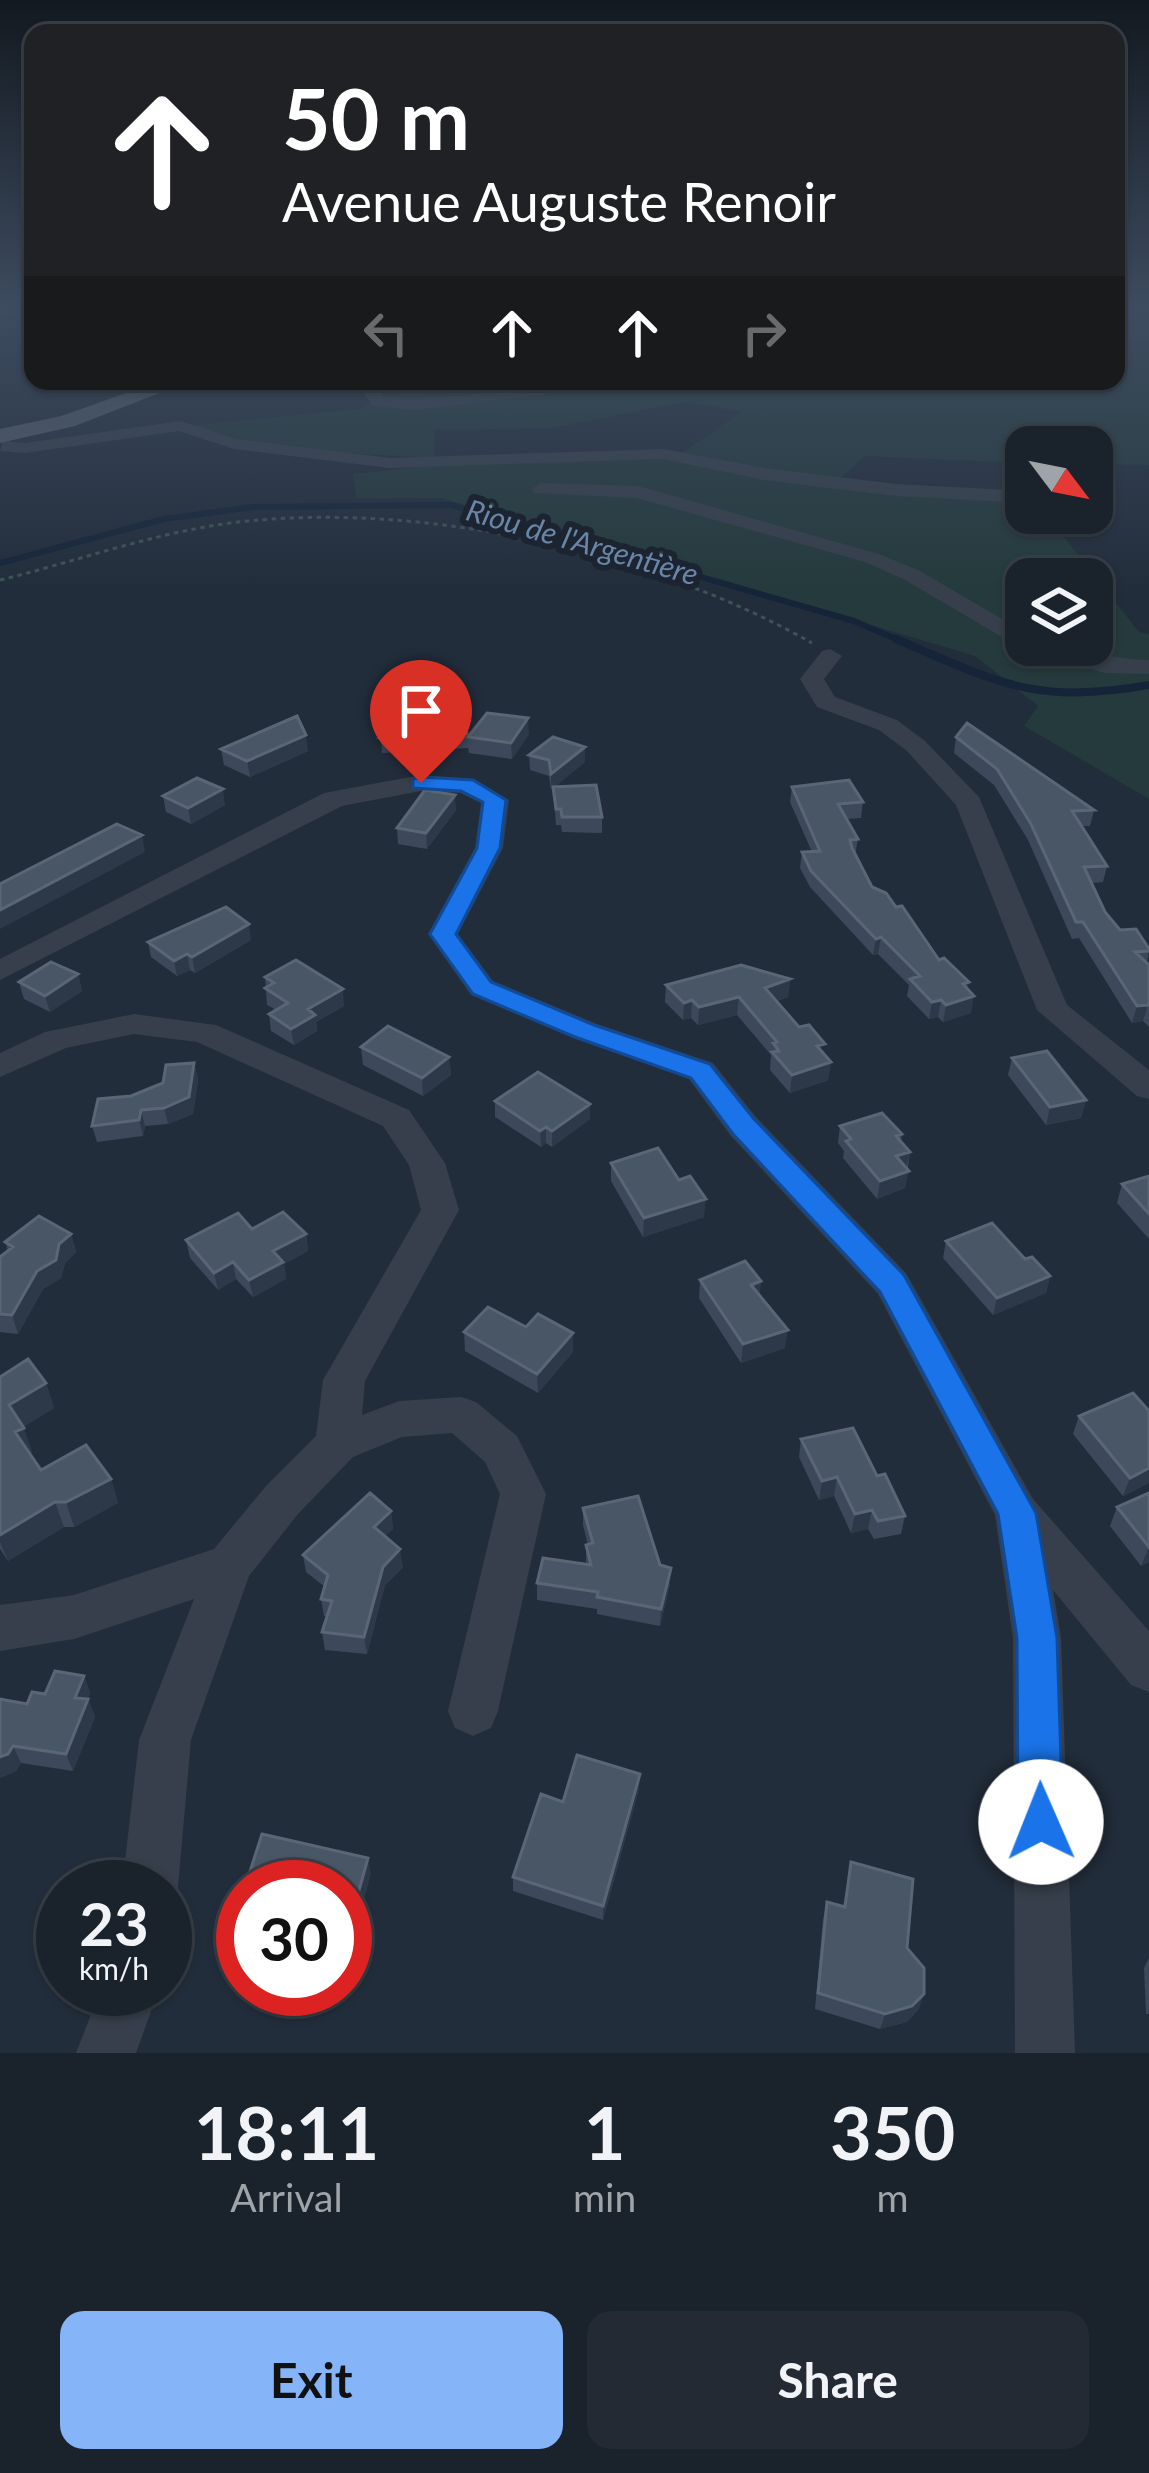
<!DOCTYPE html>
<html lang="en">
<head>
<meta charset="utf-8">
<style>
	body { margin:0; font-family:Lato,sans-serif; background:#232a34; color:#f1f3f6; height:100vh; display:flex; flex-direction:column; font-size:45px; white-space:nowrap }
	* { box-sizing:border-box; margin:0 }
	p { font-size:39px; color:#9fa4a9 }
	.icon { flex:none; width:66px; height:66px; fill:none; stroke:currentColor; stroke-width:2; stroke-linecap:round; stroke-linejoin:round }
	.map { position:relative; height:2053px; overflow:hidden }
	.side { display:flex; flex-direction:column; background:#1a222c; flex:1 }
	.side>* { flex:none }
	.top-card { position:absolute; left:24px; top:24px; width:1101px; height:366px; border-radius:24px; box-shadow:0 3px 9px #0004,0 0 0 3px #383f48; background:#202124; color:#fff; overflow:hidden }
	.needle { width:78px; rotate:122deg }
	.controls { position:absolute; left:1005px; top:426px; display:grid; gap:24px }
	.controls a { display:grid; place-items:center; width:108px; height:108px; border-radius:24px; background:#1a222c; box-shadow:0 3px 9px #0004,0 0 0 3px #383f48; font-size:60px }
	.speed { position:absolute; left:36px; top:1860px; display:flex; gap:24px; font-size:60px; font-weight:700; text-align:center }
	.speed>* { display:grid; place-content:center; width:156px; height:156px; border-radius:50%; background:#1a222c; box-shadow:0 3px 9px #0004,0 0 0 3px #383f48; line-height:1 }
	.speed small { font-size:30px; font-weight:400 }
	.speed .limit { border:18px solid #d22; background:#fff; color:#111 }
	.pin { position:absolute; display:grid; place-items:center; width:102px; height:102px; color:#fff; margin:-123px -51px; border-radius:50% 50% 50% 0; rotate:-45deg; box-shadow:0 0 12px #0007 }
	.pin .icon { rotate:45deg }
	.me { position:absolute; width:132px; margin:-66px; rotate:359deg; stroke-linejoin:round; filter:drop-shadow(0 0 9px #0008) }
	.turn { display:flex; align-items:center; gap:42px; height:252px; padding:0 60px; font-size:54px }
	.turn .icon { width:156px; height:156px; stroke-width:2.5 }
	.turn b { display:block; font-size:84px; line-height:102px }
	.lanes { display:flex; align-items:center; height:114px; padding:0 60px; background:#0003; justify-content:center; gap:60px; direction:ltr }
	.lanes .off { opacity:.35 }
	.eta { display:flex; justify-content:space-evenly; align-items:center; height:204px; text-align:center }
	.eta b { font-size:72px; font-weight:700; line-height:84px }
	.primary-button { display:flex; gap:24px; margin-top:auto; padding:24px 60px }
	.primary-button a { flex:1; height:138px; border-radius:24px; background:#85b4f8; color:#111; font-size:48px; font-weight:700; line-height:138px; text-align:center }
	.primary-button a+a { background:#232a34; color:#f1f3f6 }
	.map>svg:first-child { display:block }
</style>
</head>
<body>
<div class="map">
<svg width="1149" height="2053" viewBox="0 0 1149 2053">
	<rect width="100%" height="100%" fill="#222d3b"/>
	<path fill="#243a3c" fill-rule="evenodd" d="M1116 306H1149V465L1092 464V447H1026V463L865 456 836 482 1026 504V513H1045L1139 632 1149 634V799L1024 726 1038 706 975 656 442 498H356L353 474 438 465 673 459 742 412 685 402 551 428 434 430 435 458 244 448 176 427 360 409 403 381H1116ZM1026 579H1092V645H1026Z"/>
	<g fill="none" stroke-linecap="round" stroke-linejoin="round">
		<path stroke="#152438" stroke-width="4.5" d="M0 319 33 318"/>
		<path stroke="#152438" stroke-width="6" d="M0 563 164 519 253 507 451 505 854 621 903 642"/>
		<path stroke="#152438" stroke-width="8" d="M896 639C999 683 1034 705 1149 685"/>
		<path stroke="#3d5354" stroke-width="3" stroke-dasharray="4.5 4.5" stroke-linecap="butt" d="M0 580C82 560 164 529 248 521 432 503 653 553 812 643"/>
		<path fill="#363f4b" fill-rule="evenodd" d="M1149 330V338L1116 342V332Z
			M376 381H393L381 394 384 397C460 403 537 381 614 381L606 386 417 410 373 406 364 394Z
			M180 421 236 439 390 458 664 449 764 468 896 484 1026 491V503L896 496 764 480 664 459 390 468 234 449 179 431 25 453 0 451 3 441 25 443Z
			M541 483 638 486 879 554 920 571 1026 633V645C1068 645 1106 659 1149 660V674L1105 673 1024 650 905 580 865 562 637 498 534 493 532 489Z
			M830 649 842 656 824 679 835 697 897 720 925 741 979 797 1067 1005 1149 1070V1099L1137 1096 1037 1010 956 805 907 751 879 730 817 707 800 679 822 651Z
			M421 775 474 779 509 800 503 848 458 934 493 981 597 1024 713 1063 756 1117 906 1273 1033 1499 1149 1631V1692L1131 1685 1053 1590 1061 1638 1075 2053H1015L1013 1638 995 1515 878 1294 730 1135 689 1079 573 1038 471 995 428 934 475 848 481 803 460 793 421 791 342 806 0 980V959L324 793Z
			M134 1014 216 1025 409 1110 445 1163 459 1210 365 1381 362 1415 399 1401 461 1397 476 1402 517 1436 546 1494 498 1711 491 1728 473 1736 455 1728 448 1711 500 1494 485 1462 452 1433 402 1437 353 1457 298 1514 249 1576 191 1740 178 1887 165 1909V1887H122L139 1740 194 1599 74 1639 0 1651V1605L74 1595 214 1549 266 1486 316 1436 323 1380 421 1210 409 1165 383 1126 197 1042 134 1034 66 1048 0 1077V1053L45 1032Z
			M101 1989H159L136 2053H76Z"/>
		<path fill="#545e6b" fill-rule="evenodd" d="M160 381H190L75 426 0 443V429L61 416Z"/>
	</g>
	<path fill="#3d495a" d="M211 381H255L243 387Z
		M435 720 468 733V737L529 734 512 759 469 753 468 748 382 753 381 737Z
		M956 737 1094 810 1090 826H1082L1107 866 1103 882 1091 883 1105 912 1120 930 1149 949 1147 963 1149 965V1027L1143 1021 1132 1023 1079 938 1072 939 1028 840 994 785 954 753Z
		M221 749 308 751 250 777 224 765Z
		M529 755 585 762 554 787 602 817V833L562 832 561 825H556L553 788 551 790 549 776 530 770Z
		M792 787 863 802 861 818 846 819 858 839 855 855 872 887 939 960 969 982 967 989 971 1013 943 1022 938 1017 929 1019 907 996 909 985 878 954 873 955 810 887 800 868 802 852H812L790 802Z
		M163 796 225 805 191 824 166 812Z
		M456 810 427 849 398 844 397 828Z
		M251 940 195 973 190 970 177 976 151 957 148 942Z
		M78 974 82 991 50 1012 24 999 19 982Z
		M265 977 344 1006 316 1022 317 1031 294 1045 271 1031 269 1014 276 1010 267 1005Z
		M790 979 788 997 777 1001 831 1062 828 1080 790 1093 770 1070 771 1055 737 1015 698 1025 691 1018 683 1020 665 1002 666 985Z
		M361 1047 449 1057 451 1075 423 1096 363 1065Z
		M1012 1058 1086 1100 1081 1118 1046 1125 1008 1075Z
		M194 1063 198 1080 193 1114 168 1124 145 1126 143 1136 97 1142 92 1126 131 1096 163 1083Z
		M495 1101 590 1119 552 1147 546 1143 541 1147 495 1117Z
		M840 1126 902 1134 901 1141 910 1152 905 1188 877 1199 843 1158 844 1151 838 1143Z
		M611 1163 679 1180 704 1217 643 1237 611 1181Z
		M1149 1176V1239L1117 1203 1122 1184Z
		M252 1229 306 1234 308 1251 284 1264 286 1279 253 1297 236 1279 218 1290 190 1258 186 1240Z
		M71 1234 76 1252 65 1263 61 1278 43 1289 18 1334 0 1332V1257L8 1251 5 1242Z
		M946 1241 1025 1259 1050 1276 1046 1293 993 1315 943 1258Z
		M700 1280 761 1281 759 1295 785 1348 741 1363 699 1298Z
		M464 1332 573 1352 538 1393 465 1351Z
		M0 1377 46 1383 54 1408 23 1427 32 1452 30 1454 41 1470 111 1479 118 1503 74 1527H64L8 1561 0 1549Z
		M1149 1411V1483L1123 1496 1073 1434 1079 1416Z
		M801 1439 877 1476 905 1516 901 1534 874 1539 868 1529 851 1533 834 1496 819 1500 799 1457Z
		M1149 1493V1562L1141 1566 1110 1526 1117 1507Z
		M583 1508 660 1565 670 1584 660 1626 597 1614V1609L537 1600V1583L586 1564V1545H588L583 1525Z
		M391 1511 393 1529 385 1536 403 1567 385 1585 367 1654 325 1650 322 1632 327 1617 324 1616 321 1599 325 1587 306 1572 303 1555Z
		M84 1676 90 1693 88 1699 95 1717 73 1771 21 1763 16 1771 0 1778 27 1704Z
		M639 1789 603 1920 513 1891V1877L563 1802Z
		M851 1862 907 1948 919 2009 907 2022 880 2029 815 2009 823 1919 827 1902 843 1907Z
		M243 1893V1948L235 1946 231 1932Z
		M1149 1958V2014H1146L1144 1968Z"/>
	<path fill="#2d3949" d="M528 718 529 734 512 759 511 743Z
		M306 735 308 751 250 777 247 761Z
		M585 747V762L551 790V774Z
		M223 789 225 805 191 824 188 808Z
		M455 795 456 810 427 849 426 833Z
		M142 835 145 852 0 929V910Z
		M249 924 251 940 195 973 192 957Z
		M881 937 878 954 873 955 876 939Z
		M187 954 190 970 177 976 174 961Z
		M78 974 82 991 50 1012 45 996Z
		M790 979 788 997 764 1005 765 988Z
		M969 982 965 999 974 996 971 1013 943 1022 946 1005 963 984Z
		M343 989 344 1006 316 1022 317 1031 294 1045 291 1029 308 1009Z
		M739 997 737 1015 698 1025 699 1007Z
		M692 1000 691 1018 683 1020 684 1003Z
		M941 1000 938 1017 929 1019 932 1002Z
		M1148 1004 1143 1021 1132 1023 1137 1006Z
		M449 1057 451 1075 423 1096 422 1078Z
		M831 1062 828 1080 790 1093 792 1075Z
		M194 1063 198 1080 193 1114 168 1124 164 1108Z
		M1086 1100 1081 1118 1046 1125 1050 1107Z
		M590 1104V1119L552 1147V1131Z
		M141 1110 145 1126 143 1136 139 1120Z
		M546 1127V1143L541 1147 540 1131Z
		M910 1152 906 1169 896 1156Z
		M909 1171 905 1188 877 1199 880 1181Z
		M706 1199 704 1217 643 1237 644 1218Z
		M71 1234 76 1252 65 1263 61 1278 43 1289 18 1334 12 1315 37 1271 59 1244Z
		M306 1234 308 1251 284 1264 286 1279 253 1297 249 1280 273 1251Z
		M233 1262 236 1279 218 1290 214 1273Z
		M1050 1276 1046 1293 993 1315 997 1298Z
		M761 1281 759 1299 751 1285Z
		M788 1330 785 1348 741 1363 743 1344Z
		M573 1333V1352L538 1393 537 1374Z
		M46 1383 54 1408 18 1430 9 1405Z
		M24 1428 32 1452 24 1457 15 1432Z
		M1149 1468V1483L1123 1496 1130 1478Z
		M837 1477 834 1496 819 1500 822 1481Z
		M111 1479 118 1503 74 1527 66 1502Z
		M55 1502 64 1527 8 1561 0 1542V1535Z
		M872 1510 868 1529 851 1533 855 1514Z
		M391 1511 393 1529 377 1544 374 1527Z
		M1149 1547V1562L1141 1566Z
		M400 1549 403 1567 385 1585 367 1654 364 1637 383 1567Z
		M671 1568 670 1584 660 1626 661 1609Z
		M84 1676 90 1693 86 1705 88 1699 95 1717 73 1771 66 1754 75 1698Z
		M13 1746 21 1763 16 1771 0 1778V1757Z
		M640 1774 639 1789 603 1920V1906Z
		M368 1858 371 1874 353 1940 345 1944V1928Z
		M924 1994 919 2009 907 2022 880 2029 885 2014Z"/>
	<path fill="#495666" stroke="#5a6575" stroke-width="3" d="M434 701 432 719 468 733 381 737 401 724 400 709 415 714Z
		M487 713 528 718 511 743 468 737Z
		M297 716 306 735 247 761 221 749Z
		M967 723 1094 810 1072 811 1107 866 1084 867 1105 912 1120 930 1136 929 1149 949V951L1135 952 1149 965V1005L1137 1006 1083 922H1076L1031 824 997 769 956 737Z
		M553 737 585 747 551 774 549 760 529 755Z
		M197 778 223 789 188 808 163 796Z
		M849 780 863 802 838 804 858 839 850 840 852 848 872 887 886 893 896 907 902 906 939 960 944 958 969 982 963 984 974 996 946 1005 941 1000 932 1002 910 979 920 976 881 937 876 939 811 871 802 852 820 851 792 787Z
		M596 785 602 817H562L561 809H556L553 787Z
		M425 790 455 795 426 833 397 828Z
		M117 824 142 835 0 910V884Z
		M226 907 249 924 192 957 187 954 174 961 148 942Z
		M296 960 343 989 308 1009 315 1015 291 1029 269 1014 288 1003 265 988 274 983 265 977Z
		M51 962 78 974 45 996 19 982Z
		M741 965 790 979 765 988 799 1027 809 1025 825 1044 817 1046 831 1062 792 1075 772 1052 779 1051 773 1043 777 1042 739 997 699 1007 692 1000 684 1003 666 985Z
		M388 1026 449 1057 422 1078 361 1047Z
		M1047 1051 1086 1100 1050 1107 1012 1058Z
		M194 1063 189 1097 164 1108 141 1110 139 1120 92 1126 98 1099 131 1096 163 1083 166 1065Z
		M538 1072 590 1104 552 1131 546 1127 540 1131 495 1101Z
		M882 1113 902 1134 896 1136 910 1152 896 1156 909 1171 880 1181 846 1141 851 1139 840 1126Z
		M658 1148 679 1180 690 1176 706 1199 644 1218 611 1163Z
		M1149 1176V1214L1122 1184Z
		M283 1212 306 1234 273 1251 283 1262 249 1280 233 1262 214 1273 186 1240 238 1213 252 1229Z
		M39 1216 71 1234 59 1244 56 1260 37 1271 12 1315 0 1314V1257L13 1247 5 1242Z
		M992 1223 1025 1259 1032 1257 1050 1276 997 1298 946 1241Z
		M745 1261 761 1281 751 1285 788 1330 743 1344 700 1280Z
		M488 1307 526 1327 538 1314 573 1333 537 1374 464 1332Z
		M28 1359 46 1383 9 1405 24 1428 15 1432 41 1470 86 1445 111 1479 66 1502H55L0 1535V1377Z
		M1133 1393 1149 1411V1468L1130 1478 1079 1416Z
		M853 1428 877 1476 885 1474 905 1516 878 1521 872 1510 855 1514 837 1477 822 1481 801 1439Z
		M370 1493 391 1511 374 1527 400 1549 383 1567 364 1637 322 1632 332 1601 321 1599 328 1575 303 1555Z
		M1149 1493V1547L1117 1507Z
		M638 1496 660 1565 671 1568 661 1609 597 1597 598 1592 537 1583 543 1558 591 1565 586 1545 593 1543 583 1508Z
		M55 1671 84 1676 75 1698 88 1699 66 1754 13 1746 8 1754 0 1757V1699L27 1704 32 1692 45 1694Z
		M577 1755 640 1774 603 1906 513 1877 541 1794 563 1802Z
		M262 1834 368 1858 349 1926 345 1928V1887H245Z
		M851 1862 913 1879 907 1948 924 1968V1994L912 2006 885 2014 818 1993 827 1902 845 1907Z
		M243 1893V1934L231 1932Z"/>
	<linearGradient id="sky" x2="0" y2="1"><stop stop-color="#131920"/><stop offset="0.52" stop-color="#3e4c60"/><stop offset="1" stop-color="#3e4c60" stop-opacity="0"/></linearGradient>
	<rect width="1149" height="593" fill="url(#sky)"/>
	<path fill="#1a73e8" stroke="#114b97" stroke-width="3" d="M421 777 473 780 506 800 500 848 456 934 491 982 594 1025 710 1064 754 1119 904 1275 1036 1513 1057 1638 1063 1822 1056 1838 1041 1844 1025 1838 1018 1822 1017 1638 998 1514 880 1292 733 1134 691 1078 575 1037 473 994 430 934 477 848 483 802 461 791 413 788V779Z"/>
	<g text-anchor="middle" stroke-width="12" stroke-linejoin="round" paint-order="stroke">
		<g font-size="30" font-style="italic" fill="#6a85a6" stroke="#1b2430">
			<text transform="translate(582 543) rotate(16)" y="10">Riou de l'Argentière</text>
		</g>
	</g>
</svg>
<div class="controls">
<a><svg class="needle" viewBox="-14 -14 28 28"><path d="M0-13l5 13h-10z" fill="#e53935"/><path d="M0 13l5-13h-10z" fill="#9fa4a9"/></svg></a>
<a><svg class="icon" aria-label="layers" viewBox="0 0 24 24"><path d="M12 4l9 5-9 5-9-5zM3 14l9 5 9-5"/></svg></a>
</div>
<div class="speed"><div>23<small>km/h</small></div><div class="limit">30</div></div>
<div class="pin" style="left:421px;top:783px;background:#d93025"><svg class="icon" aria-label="arrive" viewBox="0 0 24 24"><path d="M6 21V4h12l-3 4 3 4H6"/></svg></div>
<svg class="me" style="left:1041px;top:1822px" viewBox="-20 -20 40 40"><circle r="19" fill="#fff"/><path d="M0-13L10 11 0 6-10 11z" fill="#1a73e8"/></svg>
<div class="top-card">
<div class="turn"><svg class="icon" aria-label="ahead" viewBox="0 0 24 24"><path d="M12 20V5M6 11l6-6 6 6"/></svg><div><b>50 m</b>Avenue Auguste Renoir</div></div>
<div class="lanes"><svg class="icon off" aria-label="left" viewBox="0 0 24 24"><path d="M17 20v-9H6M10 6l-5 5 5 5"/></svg><svg class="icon" aria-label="ahead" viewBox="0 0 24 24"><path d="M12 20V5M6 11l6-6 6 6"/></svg><svg class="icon" aria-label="ahead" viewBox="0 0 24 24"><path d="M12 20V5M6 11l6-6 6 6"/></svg><svg class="icon off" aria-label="right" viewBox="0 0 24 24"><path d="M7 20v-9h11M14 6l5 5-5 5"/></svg></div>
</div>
</div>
<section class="side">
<div class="eta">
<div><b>18:11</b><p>Arrival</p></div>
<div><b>1</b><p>min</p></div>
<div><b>350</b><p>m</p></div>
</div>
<div class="primary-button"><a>Exit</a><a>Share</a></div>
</section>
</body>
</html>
